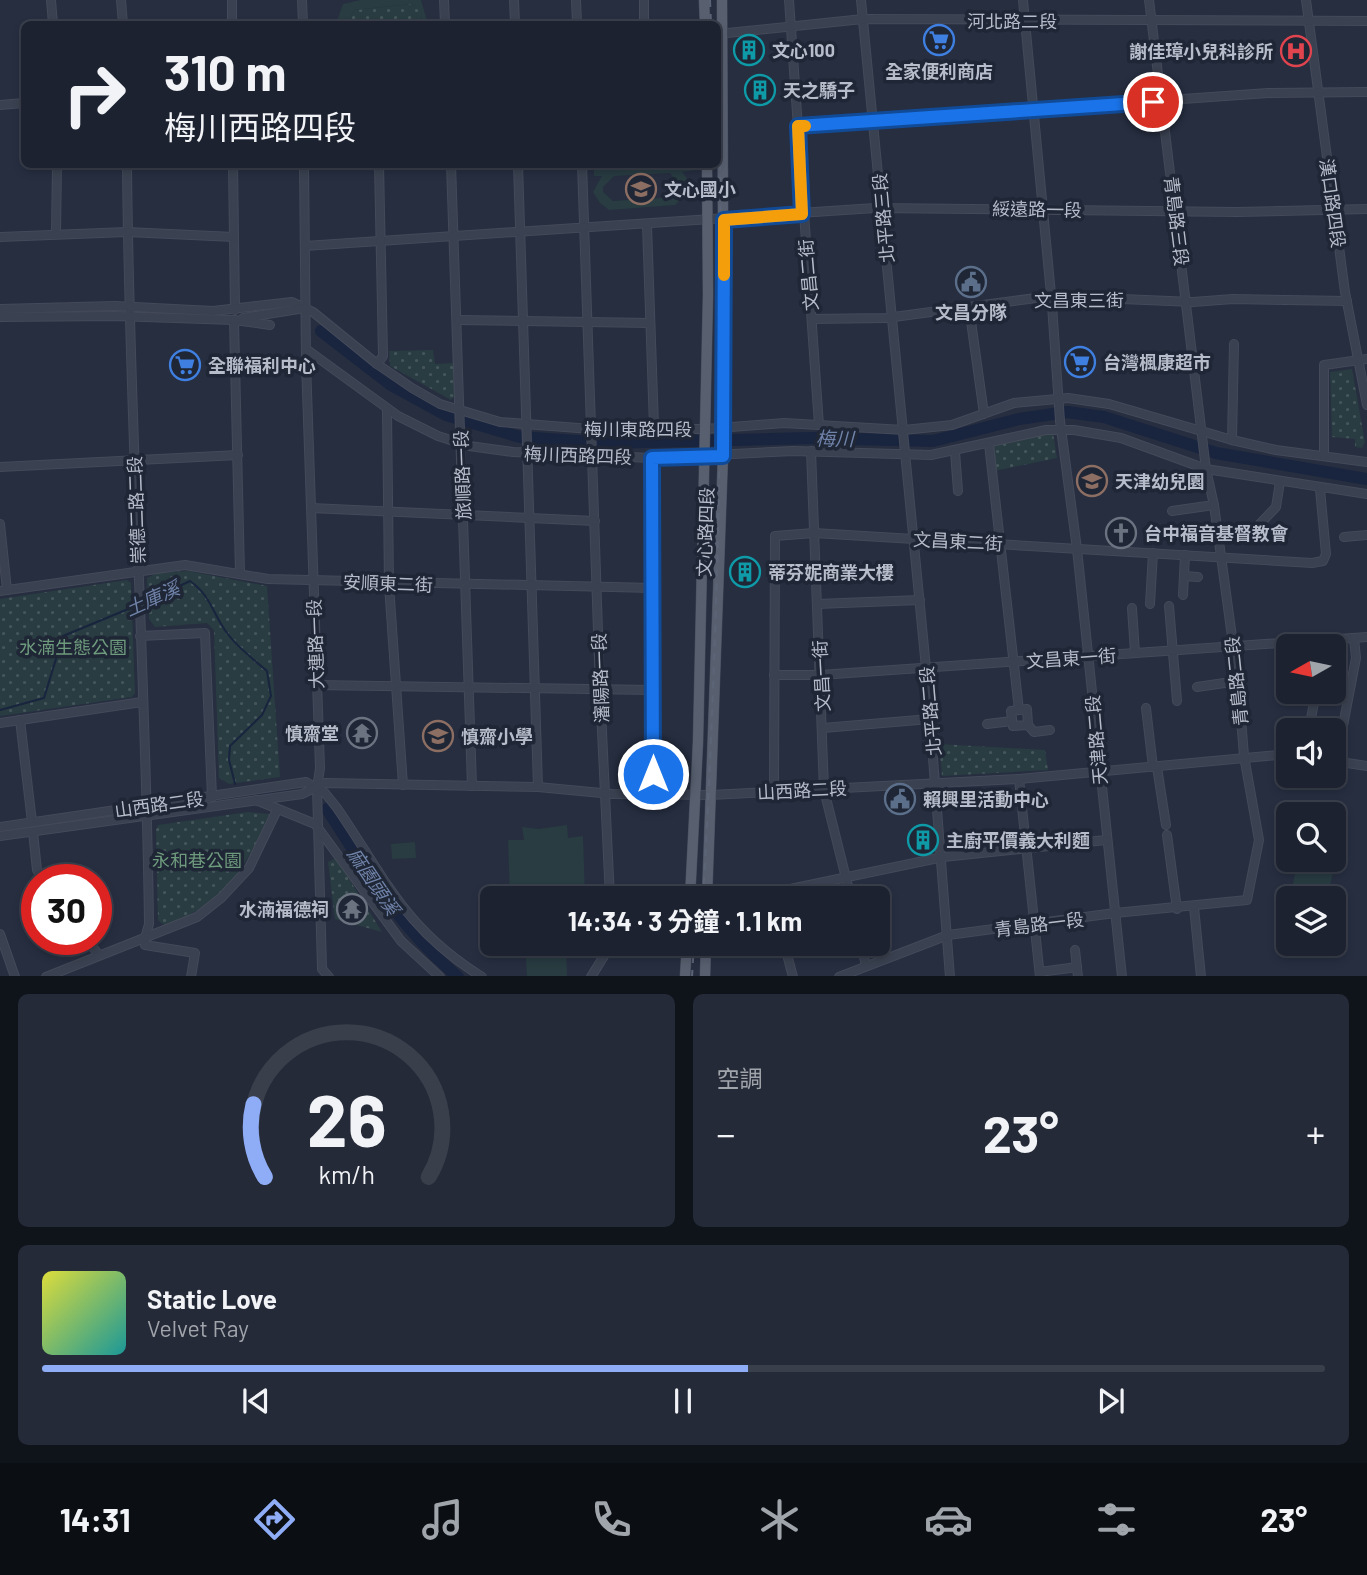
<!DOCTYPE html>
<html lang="zh-TW">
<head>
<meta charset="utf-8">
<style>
  :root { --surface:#1c2230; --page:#252a38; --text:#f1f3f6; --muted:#a0a4ab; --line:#3a3f4c; --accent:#8fadf7 }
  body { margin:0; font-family:Barlow,"Noto Sans TC",sans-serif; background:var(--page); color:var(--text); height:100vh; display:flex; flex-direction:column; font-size:26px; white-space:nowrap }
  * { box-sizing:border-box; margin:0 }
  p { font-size:23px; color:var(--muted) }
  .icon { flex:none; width:38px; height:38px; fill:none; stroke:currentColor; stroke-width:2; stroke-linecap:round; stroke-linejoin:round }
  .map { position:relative; height:976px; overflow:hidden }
  .panel { display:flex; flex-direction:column; gap:18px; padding:18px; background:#0f131a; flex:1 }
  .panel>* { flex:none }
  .banner { position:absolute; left:21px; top:21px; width:700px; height:147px; border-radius:10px; box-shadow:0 4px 10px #0003,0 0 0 2px var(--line); background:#1c2230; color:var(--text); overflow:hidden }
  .needle { width:46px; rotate:261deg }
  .controls { position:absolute; left:1276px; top:634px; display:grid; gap:14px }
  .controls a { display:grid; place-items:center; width:70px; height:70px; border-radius:10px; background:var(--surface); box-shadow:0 4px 10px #0003,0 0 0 2px var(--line); font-size:35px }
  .speed { position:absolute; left:21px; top:864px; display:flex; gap:14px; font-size:35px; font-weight:700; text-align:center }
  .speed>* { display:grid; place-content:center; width:91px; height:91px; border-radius:50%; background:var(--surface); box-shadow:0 4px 10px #0003,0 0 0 2px var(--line); line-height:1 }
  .speed .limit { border:10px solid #d22; background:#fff; color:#111 }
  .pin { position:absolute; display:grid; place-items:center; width:60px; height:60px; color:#fff; margin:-30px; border:4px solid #fff; border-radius:50%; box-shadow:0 2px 7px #0007 }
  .me { position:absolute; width:77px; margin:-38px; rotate:0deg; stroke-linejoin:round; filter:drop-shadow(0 0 5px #0008) }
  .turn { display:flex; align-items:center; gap:24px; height:147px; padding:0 28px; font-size:32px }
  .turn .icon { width:91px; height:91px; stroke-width:2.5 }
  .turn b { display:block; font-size:49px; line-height:60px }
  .big { font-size:52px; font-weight:700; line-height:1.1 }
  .panel .tile { flex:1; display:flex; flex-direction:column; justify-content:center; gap:10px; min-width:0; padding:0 24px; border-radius:10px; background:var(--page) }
  .panel .dial { align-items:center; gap:0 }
  .dial svg { height:182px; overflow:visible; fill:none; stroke:var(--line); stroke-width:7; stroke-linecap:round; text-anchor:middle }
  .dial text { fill:var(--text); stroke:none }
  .song { display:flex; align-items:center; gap:21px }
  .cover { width:84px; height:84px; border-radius:10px; background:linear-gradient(135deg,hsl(60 70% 55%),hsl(180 70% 35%)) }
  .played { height:7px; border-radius:4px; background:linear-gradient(90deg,var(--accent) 55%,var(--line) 55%) }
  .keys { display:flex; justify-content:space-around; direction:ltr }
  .heat { display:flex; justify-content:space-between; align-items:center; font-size:38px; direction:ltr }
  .panel .tiles { flex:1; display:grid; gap:18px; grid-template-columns:1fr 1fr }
  .tile:last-child { grid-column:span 2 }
  .trip { position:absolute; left:480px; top:886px; width:410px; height:70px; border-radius:10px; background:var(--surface); box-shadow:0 4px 10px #0003,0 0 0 2px var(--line); font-weight:700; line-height:70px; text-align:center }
  .tab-bar { display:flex; height:112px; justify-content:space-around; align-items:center; background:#0b0e13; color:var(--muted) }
  .tab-bar .icon { width:49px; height:49px }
  .tab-bar .current { color:var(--accent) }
  .tab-bar b { font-size:32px; color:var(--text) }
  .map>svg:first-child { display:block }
</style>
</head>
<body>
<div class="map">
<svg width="1367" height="977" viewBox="0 0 1367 977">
  <defs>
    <pattern id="green-dots" width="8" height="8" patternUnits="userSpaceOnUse" patternTransform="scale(1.75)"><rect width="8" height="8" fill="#283c41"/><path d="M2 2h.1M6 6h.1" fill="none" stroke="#45565b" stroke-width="1.8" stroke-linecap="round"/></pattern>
  </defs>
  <rect width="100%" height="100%" fill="#262e40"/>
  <g fill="url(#green-dots)">
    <polygon points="412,4 421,11 422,24 347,24 354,10"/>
    <polygon points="433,350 435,364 453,363 455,396 451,400 390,366 389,351"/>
    <polygon points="1352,369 1365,442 1362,448 1355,447 1355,439 1332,437 1330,372"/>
    <polygon points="1053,433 1057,458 994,471 991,445"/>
    <polygon points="188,571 267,586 280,777 229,784 219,778 214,630 207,623 155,627 149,619 147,578 157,573"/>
    <polygon points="127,580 131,583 135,693 132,697 0,716 0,599"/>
    <polygon points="939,744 1045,750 1048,770 942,776"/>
    <path d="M 248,812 L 269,814 C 250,864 218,909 164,925 L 158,920 L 156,830 L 158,825 Z"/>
    <polygon points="336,858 382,932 335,919 328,862"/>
  </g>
  <g fill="#283c41" fill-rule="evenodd">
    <polygon points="360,0 421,0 428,24 422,24 421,12 412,4 354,10 347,24 336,24 343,4"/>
    <path d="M 693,165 L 694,170 L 682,172 L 690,182 L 689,191 L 675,205 L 609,210 L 600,203 L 593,192 L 602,176 L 594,176 L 594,170 ZM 670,173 L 681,188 L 676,197 L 613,201 L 603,192 L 603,187 L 614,176 Z"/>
    <polygon points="567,825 568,838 583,836 585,898 510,898 508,840 524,840 522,827 538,829"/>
    <polygon points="1334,836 1340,837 1329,891 1293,884 1298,859 1334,859"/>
    <polygon points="415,842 416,858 392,859 391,844"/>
    <polygon points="525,943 566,943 567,976 527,976"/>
  </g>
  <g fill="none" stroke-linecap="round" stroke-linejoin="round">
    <g stroke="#19243f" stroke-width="2">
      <path d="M 143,603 L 190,581 C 212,597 212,613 227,633 C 238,648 253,659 267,671 L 271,696 L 262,715 L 230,746 L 229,760 L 235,784"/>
      <polyline points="0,710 44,698 63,636 138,605"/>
    </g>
    <g stroke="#19243f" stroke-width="12">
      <polyline points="321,331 391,385 446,415 520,437 605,443 813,438 933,441 1019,419 1067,412 1104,417 1216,453 1367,479"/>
      <path d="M 327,809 C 369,874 397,925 458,977"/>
    </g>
    <g stroke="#444a59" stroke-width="10">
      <g id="minor">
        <polyline points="51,0 53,24"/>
        <polyline points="121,0 123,24"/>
        <polyline points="302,0 303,24"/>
        <polyline points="444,0 445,24"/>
        <polyline points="514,0 515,24"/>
        <polyline points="576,0 577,24"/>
        <polyline points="644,0 644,24"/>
        <polyline points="789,0 819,425"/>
        <polyline points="861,0 926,668 950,977"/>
        <polyline points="1023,0 1052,305 1060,421 1077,549 1122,977"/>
        <polyline points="1306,0 1345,292 1367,405"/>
        <polyline points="232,24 232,0"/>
        <polyline points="718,34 863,19 1367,21"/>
        <polyline points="0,105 24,103"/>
        <polyline points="798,126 1268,93 1367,92"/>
        <path d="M 127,164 C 129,418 146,671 149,924 L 145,938"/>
        <polyline points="233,164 235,310"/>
        <polyline points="304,164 306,362 320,768 317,788 322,969 329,977"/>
        <polyline points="451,164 472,786"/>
        <polyline points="518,164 538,787"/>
        <polyline points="582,164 600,690 610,898"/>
        <polyline points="647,225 654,427"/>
        <polyline points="56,234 57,164"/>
        <polyline points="0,237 127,232 234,237"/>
        <polyline points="305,246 875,208 1237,212 1367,209"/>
        <polyline points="969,307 984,414"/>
        <polyline points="0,309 115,306 213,311 292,302 313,312 377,364 412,388 440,404 500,422 591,429 705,429 784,423 904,430 952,425 1014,403 1068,398 1109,404 1232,440 1276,450 1367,462"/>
        <polyline points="0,317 115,316 234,320 270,325"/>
        <polyline points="243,318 305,308"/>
        <polyline points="812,319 886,318 1051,296 1193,302 1233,299 1347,301"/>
        <polyline points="234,320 240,573"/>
        <polyline points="457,320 650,323"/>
        <polyline points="306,349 398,416 438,436 469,446 513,452 652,458 793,451 931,455 1046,430 1074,430 1121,438 1206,469 1367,494"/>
        <polyline points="377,364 383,356 379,164"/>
        <polyline points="387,410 389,585 403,785"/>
        <polyline points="1232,440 1234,344"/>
        <polyline points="989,444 1019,710"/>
        <polyline points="811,451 824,790 851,898"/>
        <polyline points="955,452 958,491"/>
        <polyline points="1324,456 1324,365 1367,359"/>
        <polyline points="652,458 652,794"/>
        <polyline points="0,467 238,455"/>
        <polyline points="311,508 595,521"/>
        <polyline points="1172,511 1214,505"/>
        <polyline points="0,524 7,590"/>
        <polyline points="1257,527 1276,507 1280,482"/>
        <polyline points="1344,537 1367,535"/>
        <polyline points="1184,576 1198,577"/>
        <polyline points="0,591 185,565 268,579 653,588"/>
        <polyline points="1183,595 1185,555"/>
        <polyline points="817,604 920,600"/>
        <polyline points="1150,604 1153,553"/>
        <polyline points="1169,606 1177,701"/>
        <polyline points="1132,608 1135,653"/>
        <polyline points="140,636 205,633 212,797"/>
        <polyline points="774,675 820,675 1367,637"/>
        <polyline points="316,685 653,690"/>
        <polyline points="1197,687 1238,681"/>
        <polyline points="1146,708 1153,767"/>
        <polyline points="20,720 32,822"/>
        <polyline points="0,723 142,702"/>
        <polyline points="987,724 1012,721"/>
        <polyline points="1028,725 1027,709 1011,711 1013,726 1028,725 1034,732 1050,730"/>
        <polyline points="823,728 930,719"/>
        <polyline points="1309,730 1316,691"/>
        <polyline points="1334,761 1367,766"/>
        <polyline points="1336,762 1356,658 1354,638"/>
        <polyline points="1157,767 1166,825"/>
        <polyline points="1019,779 1040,977"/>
        <polyline points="774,791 775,536 814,533 1312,563 1323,561 1326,554 1320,489"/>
        <polyline points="256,800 315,824 401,941 440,977"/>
        <path d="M 0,827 L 306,782 L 325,793 L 337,808 C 387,881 404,928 482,977"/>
        <polyline points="33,832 37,870 43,880"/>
        <polyline points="1167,835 1177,909"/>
        <polyline points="0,836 302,794 325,783 538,787 612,794 711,795 1019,779 1288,754"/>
        <polyline points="747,898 943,857 1106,840"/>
        <polyline points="1194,907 1201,977"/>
        <polyline points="0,934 15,977"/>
        <polyline points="145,938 145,945 195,953 191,977"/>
        <polyline points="87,940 99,955"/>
        <polyline points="784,943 793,977"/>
        <polyline points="861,943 866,966"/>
        <polyline points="1075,950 1078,977"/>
        <polyline points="1040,972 1077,967"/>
        <polyline points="46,977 197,917 221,898 249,868 277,810"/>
        <polyline points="591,977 612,943"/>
        <polyline points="839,977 948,935 1115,913 1247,900 1259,840 1244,756 1238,681 1214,505 1206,469 1149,0"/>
      </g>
    </g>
    <g stroke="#444a59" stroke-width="11">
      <g id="major">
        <polyline points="704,0 705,24"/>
        <polyline points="690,898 698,742 708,295 707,164"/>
        <polyline points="707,898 724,428 722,0"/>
        <polyline points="685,977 687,943"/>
        <polyline points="705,977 706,943"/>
      </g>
    </g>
    <use href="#minor" stroke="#3a4150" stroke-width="8"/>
    <use href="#major" stroke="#586070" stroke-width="10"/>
    <g stroke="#5c6577" stroke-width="2" stroke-dasharray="7 7" stroke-linecap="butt">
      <polyline points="710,0 711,24"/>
      <path d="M 703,898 C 719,617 725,335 718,54"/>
      <polyline points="692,977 694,943"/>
    </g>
  </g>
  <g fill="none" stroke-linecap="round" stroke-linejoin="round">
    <g stroke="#114b97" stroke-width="18">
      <polyline id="route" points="653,774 652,458 723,456 724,220 802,214 798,126 1153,102"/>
    </g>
    <use href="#route" stroke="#1a73e8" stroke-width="12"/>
    <polyline stroke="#f59e0b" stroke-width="12" points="724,275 724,220 802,214 798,126 805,126"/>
  </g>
  <defs>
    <g id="supermarket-ring" transform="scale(1.575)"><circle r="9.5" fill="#1f2635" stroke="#3f7fe0" stroke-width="1.5"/><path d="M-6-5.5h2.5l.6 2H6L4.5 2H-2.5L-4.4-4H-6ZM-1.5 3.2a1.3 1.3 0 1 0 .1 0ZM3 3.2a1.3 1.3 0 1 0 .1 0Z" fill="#3f7fe0"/></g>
    <g id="building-ring" transform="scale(1.575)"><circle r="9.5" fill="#1f2635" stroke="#0f9aa8" stroke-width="1.5"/><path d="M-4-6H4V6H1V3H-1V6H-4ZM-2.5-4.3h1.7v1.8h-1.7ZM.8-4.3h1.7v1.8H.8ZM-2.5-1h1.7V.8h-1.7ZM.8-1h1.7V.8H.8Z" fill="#0f9aa8"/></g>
    <g id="hospital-ring" transform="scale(1.575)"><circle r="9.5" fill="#1f2635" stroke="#e0444e" stroke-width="1.5"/><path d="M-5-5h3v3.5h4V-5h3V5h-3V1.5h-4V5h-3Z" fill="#e0444e"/></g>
    <g id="school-ring" transform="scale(1.575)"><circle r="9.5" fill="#1f2635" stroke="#8d6e63" stroke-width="1.5"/><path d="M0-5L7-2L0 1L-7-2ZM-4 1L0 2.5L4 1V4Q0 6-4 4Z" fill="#8d6e63"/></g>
    <g id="civic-ring" transform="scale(1.575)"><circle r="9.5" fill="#1f2635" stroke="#5c6f8a" stroke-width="1.5"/><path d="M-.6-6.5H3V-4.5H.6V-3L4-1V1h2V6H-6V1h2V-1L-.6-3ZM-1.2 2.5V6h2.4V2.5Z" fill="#5c6f8a"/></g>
    <g id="church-ring" transform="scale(1.575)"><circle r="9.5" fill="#1f2635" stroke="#6b7280" stroke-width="1.5"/><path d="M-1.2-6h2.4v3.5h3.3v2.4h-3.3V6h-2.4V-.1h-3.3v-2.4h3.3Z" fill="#6b7280"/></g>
    <g id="temple-ring" transform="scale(1.575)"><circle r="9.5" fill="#1f2635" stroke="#6b7280" stroke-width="1.5"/><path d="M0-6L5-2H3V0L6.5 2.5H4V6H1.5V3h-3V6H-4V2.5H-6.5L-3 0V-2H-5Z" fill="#6b7280"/></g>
  </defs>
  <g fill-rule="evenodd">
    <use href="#supermarket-ring" x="939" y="40"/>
    <use href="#building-ring" x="749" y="50"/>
    <use href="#hospital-ring" x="1296" y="51"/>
    <use href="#building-ring" x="760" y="90"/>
    <use href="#school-ring" x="641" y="189"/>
    <use href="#civic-ring" x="971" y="282"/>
    <use href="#supermarket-ring" x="1080" y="362"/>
    <use href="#supermarket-ring" x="185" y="365"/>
    <use href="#school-ring" x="1092" y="481"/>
    <use href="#church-ring" x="1121" y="533"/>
    <use href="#building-ring" x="745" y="572"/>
    <use href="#temple-ring" x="362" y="733"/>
    <use href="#school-ring" x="438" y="736"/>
    <use href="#civic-ring" x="900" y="799"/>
    <use href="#building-ring" x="923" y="840"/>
    <use href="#temple-ring" x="352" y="909"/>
  </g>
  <g text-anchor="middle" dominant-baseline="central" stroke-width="7" stroke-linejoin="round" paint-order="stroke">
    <g font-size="18" fill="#b7bcca" stroke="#1f2635">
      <text x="1012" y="21">河北路二段</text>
      <text transform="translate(1333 203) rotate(82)">漢口路四段</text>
      <text transform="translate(1037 209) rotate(1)">綏遠路一段</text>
      <text transform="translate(883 218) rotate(-95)">北平路三段</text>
      <text transform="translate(1177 221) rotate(83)">青島路三段</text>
      <text transform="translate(808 275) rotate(-95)">文昌二街</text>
      <text x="1079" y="300">文昌東三街</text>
      <text x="638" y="429">梅川東路四段</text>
      <text transform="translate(578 455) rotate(2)">梅川西路四段</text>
      <text transform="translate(462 475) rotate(-92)">旅順路一段</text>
      <text transform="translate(136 510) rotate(-92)">崇德二路二段</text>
      <text transform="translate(705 532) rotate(-88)">文心路四段</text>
      <text transform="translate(958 541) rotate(3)">文昌東二街</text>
      <text transform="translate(388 583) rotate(2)">安順東二街</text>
      <text transform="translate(315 644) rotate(-92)">大連路一段</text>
      <text transform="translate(1071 658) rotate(-4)">文昌東一街</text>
      <text transform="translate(821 676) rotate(-93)">文昌一街</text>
      <text transform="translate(600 678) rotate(-92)">瀋陽路一段</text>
      <text transform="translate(1236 681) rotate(-96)">青島路二段</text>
      <text transform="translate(930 711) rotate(-95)">北平路二段</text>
      <text transform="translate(1096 740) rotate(-95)">天津路二段</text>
      <text transform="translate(802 790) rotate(-3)">山西路二段</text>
      <text transform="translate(159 804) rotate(-8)">山西路二段</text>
      <text transform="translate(1039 924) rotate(-7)">青島路一段</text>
    </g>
    <g font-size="18" font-weight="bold" fill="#b7bcca" stroke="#1f2635" text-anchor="start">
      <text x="772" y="50">文心100</text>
      <text x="1273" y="51" text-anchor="end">謝佳璋小兒科診所</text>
      <text x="939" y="71" text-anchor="middle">全家便利商店</text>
      <text x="783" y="90">天之驕子</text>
      <text x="664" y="189">文心國小</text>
      <text x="971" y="312" text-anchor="middle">文昌分隊</text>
      <text x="1103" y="362">台灣楓康超市</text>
      <text x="208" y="365">全聯福利中心</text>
      <text x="1115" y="481">天津幼兒園</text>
      <text x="1144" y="533">台中福音基督教會</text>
      <text x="768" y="572">蒂芬妮商業大樓</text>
      <text x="339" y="733" text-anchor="end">慎齋堂</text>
      <text x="461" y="736">慎齋小學</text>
      <text x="923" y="799">賴興里活動中心</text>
      <text x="946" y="840">主廚平價義大利麵</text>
      <text x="329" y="909" text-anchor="end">水湳福德祠</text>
    </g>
    <g font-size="18" fill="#6e9b7d" stroke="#1f2635">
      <text x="73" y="647">水湳生態公園</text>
      <text x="197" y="860">永和巷公園</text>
    </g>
    <g font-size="19" font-style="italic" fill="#7083a9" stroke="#1f2635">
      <text transform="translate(835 438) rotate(1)">梅川</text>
      <text transform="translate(152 598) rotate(-24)">土庫溪</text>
      <text transform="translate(374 881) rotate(56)">麻園頭溪</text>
    </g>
  </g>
</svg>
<div class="controls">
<a><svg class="needle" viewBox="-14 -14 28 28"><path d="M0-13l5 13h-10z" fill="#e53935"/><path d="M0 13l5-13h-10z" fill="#a0a4ab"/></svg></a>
<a><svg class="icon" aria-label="sound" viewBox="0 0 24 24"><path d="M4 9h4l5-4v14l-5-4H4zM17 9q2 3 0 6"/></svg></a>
<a><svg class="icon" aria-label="search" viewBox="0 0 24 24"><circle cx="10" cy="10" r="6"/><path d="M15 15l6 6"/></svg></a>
<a><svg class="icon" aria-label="layers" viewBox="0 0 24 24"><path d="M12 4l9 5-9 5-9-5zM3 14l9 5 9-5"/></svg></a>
</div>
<div class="speed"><div class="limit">30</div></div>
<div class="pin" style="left:1153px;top:102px;background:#d93025"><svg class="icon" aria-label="arrive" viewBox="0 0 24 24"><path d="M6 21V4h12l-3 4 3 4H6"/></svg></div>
<svg class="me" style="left:653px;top:774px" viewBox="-20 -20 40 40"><circle r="17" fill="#1a73e8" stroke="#fff" stroke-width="3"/><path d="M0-11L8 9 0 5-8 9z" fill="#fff"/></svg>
<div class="trip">14:34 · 3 分鐘 · 1.1 km</div>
<div class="banner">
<div class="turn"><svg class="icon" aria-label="right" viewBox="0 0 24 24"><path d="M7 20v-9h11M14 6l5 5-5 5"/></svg><div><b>310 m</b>梅川西路四段</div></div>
</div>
</div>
<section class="panel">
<div class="tiles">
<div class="tile dial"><svg viewBox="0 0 100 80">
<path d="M14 69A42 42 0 1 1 86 69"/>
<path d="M14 69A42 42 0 0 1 9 37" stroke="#8fadf7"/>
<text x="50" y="56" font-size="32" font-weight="700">26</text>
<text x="50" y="72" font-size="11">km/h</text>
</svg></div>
<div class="tile"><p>空調</p>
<div class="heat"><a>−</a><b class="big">23°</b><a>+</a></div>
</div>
<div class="tile">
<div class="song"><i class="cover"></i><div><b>Static Love</b><p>Velvet Ray</p></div></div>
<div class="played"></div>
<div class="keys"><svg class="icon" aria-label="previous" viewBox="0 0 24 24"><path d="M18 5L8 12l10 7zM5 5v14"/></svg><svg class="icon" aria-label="pause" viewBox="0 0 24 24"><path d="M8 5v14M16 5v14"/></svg><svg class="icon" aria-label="next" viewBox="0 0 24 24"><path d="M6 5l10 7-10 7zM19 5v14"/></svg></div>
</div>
</div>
</section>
<nav class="tab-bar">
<b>14:31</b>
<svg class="icon current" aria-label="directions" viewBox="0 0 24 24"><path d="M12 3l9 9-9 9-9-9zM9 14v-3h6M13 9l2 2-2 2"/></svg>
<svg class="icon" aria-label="music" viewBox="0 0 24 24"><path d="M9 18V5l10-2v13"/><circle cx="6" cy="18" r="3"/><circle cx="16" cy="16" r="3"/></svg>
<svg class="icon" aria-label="phone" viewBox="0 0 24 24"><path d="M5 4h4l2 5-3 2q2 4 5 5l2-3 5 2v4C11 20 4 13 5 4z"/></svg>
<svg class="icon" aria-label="climate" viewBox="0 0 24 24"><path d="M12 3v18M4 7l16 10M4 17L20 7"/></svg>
<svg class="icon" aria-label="car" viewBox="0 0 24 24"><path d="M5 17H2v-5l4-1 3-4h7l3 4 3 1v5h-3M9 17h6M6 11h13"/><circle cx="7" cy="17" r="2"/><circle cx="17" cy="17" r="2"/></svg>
<svg class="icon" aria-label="filters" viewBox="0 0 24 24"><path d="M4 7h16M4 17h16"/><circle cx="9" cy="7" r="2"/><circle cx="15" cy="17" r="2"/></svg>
<b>23°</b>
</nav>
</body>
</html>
